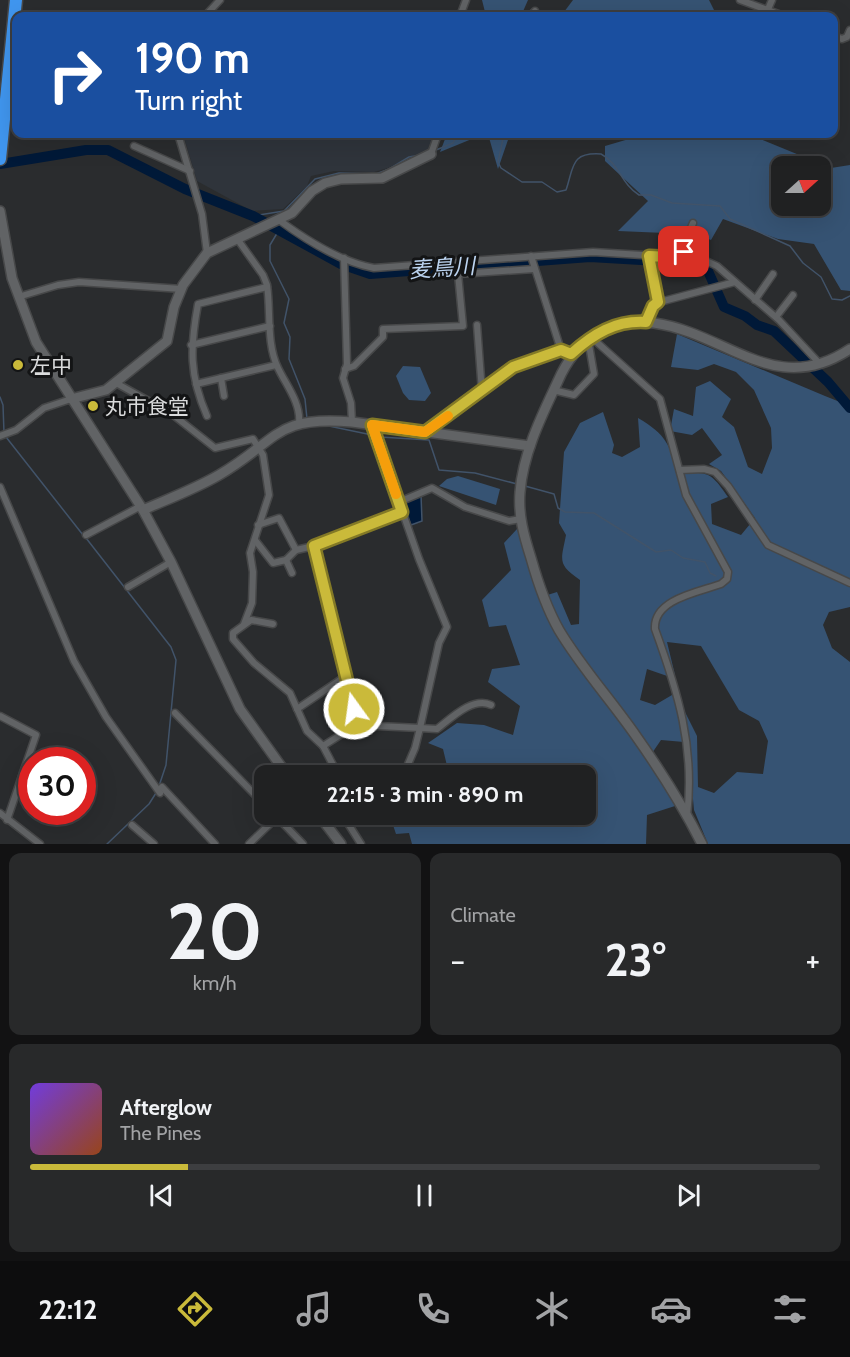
<!DOCTYPE html>
<html lang="en">
<head>
<meta charset="utf-8">
<style>
  :root { --surface:#202122; --page:#28292a; --text:#f1f3f6; --muted:#a2a3a5; --line:#3d3e40; --accent:#caba3a }
  body { margin:0; font-family:Cabin,"Noto Sans JP",sans-serif; background:var(--page); color:var(--text); height:100vh; display:flex; flex-direction:column; font-size:22px; white-space:nowrap }
  * { box-sizing:border-box; margin:0 }
  p { font-size:20px; color:var(--muted) }
  .icon { flex:none; width:33px; height:33px; fill:none; stroke:currentColor; stroke-width:2; stroke-linecap:round; stroke-linejoin:round }
  .map { position:relative; height:844px; overflow:hidden }
  .details { display:flex; flex-direction:column; gap:9px; padding:9px; background:#121213; flex:1 }
  .details>* { flex:none }
  .hud { position:absolute; left:12px; top:12px; width:826px; height:126px; border-radius:12px; box-shadow:0 6px 24px #0002,0 0 0 2px var(--line); background:#1a4fa0; color:#fff; overflow:hidden }
  .needle { width:39px; rotate:69deg }
  .tools { position:absolute; left:771px; top:156px; display:grid; gap:12px }
  .tools a { display:grid; place-items:center; width:60px; height:60px; border-radius:12px; background:var(--surface); box-shadow:0 6px 24px #0002,0 0 0 2px var(--line); font-size:30px }
  .speed { position:absolute; left:18px; top:747px; display:flex; gap:12px; font-size:30px; font-weight:700; text-align:center }
  .speed>* { display:grid; place-content:center; width:78px; height:78px; border-radius:50%; background:var(--surface); box-shadow:0 6px 24px #0002,0 0 0 2px var(--line); line-height:1 }
  .speed .limit { border:9px solid #d22; background:#fff; color:#111 }
  .pin { position:absolute; display:grid; place-items:center; width:51px; height:51px; color:#fff; margin:-26px; border-radius:12px; box-shadow:0 3px 9px #0006 }
  .me { position:absolute; width:66px; margin:-33px; rotate:346deg; stroke-linejoin:round; filter:drop-shadow(0 0 4px #0008) }
  .turn { display:flex; align-items:center; gap:21px; height:126px; padding:0 24px; font-size:27px }
  .turn .icon { width:78px; height:78px; stroke-width:2.5 }
  .turn b { display:block; font-size:42px; line-height:51px }
  .big { font-size:45px; font-weight:700; line-height:1.1 }
  .details .card { flex:1; display:flex; flex-direction:column; justify-content:center; gap:9px; min-width:0; padding:0 21px; border-radius:12px; background:var(--page) }
  .details .dial { align-items:center; gap:0 }
  .dial b { font-size:78px; line-height:1 }
  .song { display:flex; align-items:center; gap:18px }
  .cover { width:72px; height:72px; border-radius:9px; background:linear-gradient(135deg,hsl(260 70% 55%),hsl(20 70% 35%)) }
  .played { height:6px; border-radius:3px; background:linear-gradient(90deg,var(--accent) 20%,var(--line) 20%) }
  .keys { display:flex; justify-content:space-around; direction:ltr }
  .heat { display:flex; justify-content:space-between; align-items:center; font-size:33px; direction:ltr }
  .details .tiles { flex:1; display:grid; gap:9px; grid-template-columns:1fr 1fr }
  .card:last-child { grid-column:span 2 }
  .trip { position:absolute; left:254px; top:765px; width:342px; height:60px; border-radius:12px; background:var(--surface); box-shadow:0 6px 24px #0002,0 0 0 2px var(--line); font-weight:700; line-height:60px; text-align:center }
  .menu { display:flex; height:96px; justify-content:space-around; align-items:center; background:#0d0d0e; color:var(--muted) }
  .menu .icon { width:42px; height:42px }
  .menu .current { color:var(--accent) }
  .menu b { font-size:27px; color:var(--text) }
  .map>svg:first-child { display:block }
</style>
</head>
<body>
<div class="map">
<svg width="850" height="844" viewBox="0 0 850 844">
  <rect width="100%" height="100%" fill="#2a2c2e"/>
  <polygon fill="#2f343b" points="183,134 436,134 430,148 388,168 374,172 334,171 311,176 307,186 283,209 252,211 197,181"/>
  <g fill="#365373" fill-rule="evenodd">
    <polygon points="482,0 528,0 521,16 486,16"/>
    <polygon points="573,0 709,0 715,12 713,16 561,16"/>
    <polygon points="447,134 484,134 440,152"/>
    <polygon points="488,134 510,134 498,169"/>
    <path d="M 646,134 L 757,134 L 758,138 L 831,168 L 850,165 L 850,291 L 841,290 L 814,244 L 778,239 L 723,219 L 711,240 L 685,231 L 677,241 L 665,233 L 618,231 L 648,201 L 605,161 L 605,146 ZM 782,166 L 820,166 L 820,206 L 782,206 Z"/>
    <path d="M 677,334 L 825,396 L 840,402 L 850,400 L 850,607 L 829,612 L 823,625 L 832,648 L 850,662 L 850,844 L 708,844 L 694,810 L 685,712 L 697,736 L 698,787 L 714,793 L 737,772 L 763,774 L 768,741 L 759,721 L 739,710 L 701,646 L 667,642 L 675,675 L 670,677 L 647,669 L 640,700 L 655,705 L 672,695 L 681,711 L 684,742 L 661,740 L 648,759 L 675,806 L 647,815 L 646,844 L 412,844 L 409,833 L 396,834 L 391,819 L 418,814 L 585,814 L 585,776 L 480,775 L 466,766 L 448,770 L 443,749 L 428,743 L 457,723 L 484,725 L 513,735 L 520,706 L 488,682 L 492,669 L 520,665 L 506,625 L 489,627 L 482,600 L 511,570 L 504,543 L 517,529 L 541,597 L 557,592 L 571,625 L 579,624 L 580,580 C 557,564 561,561 566,535 L 559,523 L 564,452 L 580,423 L 603,412 L 614,445 L 612,453 L 622,457 L 640,447 L 638,418 C 667,435 669,444 678,474 C 708,472 710,471 728,497 L 711,504 L 712,524 L 741,535 L 755,518 L 721,471 L 709,464 L 722,455 L 702,428 L 692,435 L 670,431 L 674,409 L 693,416 L 696,387 L 710,381 L 731,399 L 722,417 L 734,427 L 748,467 L 762,474 L 772,448 L 771,428 L 754,390 L 736,372 L 714,364 L 698,370 L 671,367 Z"/>
    <polygon points="403,366 420,367 431,393 425,401 409,400 403,393 396,376"/>
    <polygon points="458,476 500,489 496,505 439,486 447,479"/>
  </g>
  <polygon fill="#001938" stroke="#415369" stroke-width="1.5" points="421,495 422,521 411,525 403,506 405,502"/>
  <g fill="none" stroke-linecap="round" stroke-linejoin="round">
    <g stroke="#415369" stroke-width="1.5">
      <path d="M 504,134 L 498,162 L 501,168 L 522,182 L 542,182 L 557,192 L 566,190 C 574,167 570,152 601,154 C 619,163 621,184 639,195 L 651,195 L 672,203 L 720,206 L 730,219 L 790,246 L 803,263 L 821,277 L 832,299 L 842,300 L 850,296"/>
      <polyline points="436,150 453,143 458,134"/>
      <polyline points="253,216 284,211 315,179 339,173 376,174 389,169 409,157 420,155"/>
      <polyline points="279,230 270,245 270,261 289,299 284,323 290,337 289,359 305,399 307,419"/>
      <polyline points="0,397 3,405 4,433"/>
      <polyline points="324,425 372,435"/>
      <polyline points="6,437 83,535"/>
      <polyline points="380,437 429,440 439,470 475,473 517,484"/>
      <polyline points="525,486 554,494 558,508 565,512 594,513 656,552 671,550 683,558 705,562 710,573 716,576"/>
      <polyline points="86,538 171,647 176,660 166,765 159,786"/>
      <polyline points="107,844 149,804 156,793"/>
    </g>
    <polyline stroke="#001938" stroke-width="10" points="0,164 86,150 108,150 185,189 253,216 341,264 370,274 590,257 692,263 708,271 724,307 745,316 757,325 774,331 828,382 850,408"/>
    <g stroke="#474849" stroke-width="9">
      <g id="street">
        <polyline points="740,0 784,16"/>
        <polyline points="205,16 220,0"/>
        <polyline points="460,16 466,0"/>
        <polyline points="530,16 535,11"/>
        <polyline points="765,16 772,0"/>
        <polyline points="834,36 842,39 847,37 850,30"/>
        <polyline points="178,134 202,214 207,253"/>
        <polyline points="134,146 190,171"/>
        <polyline points="431,154 438,134"/>
        <path d="M 279,220 C 306,240 341,262 374,268 L 593,252 L 675,257 L 684,252 L 684,245 L 693,223"/>
        <path d="M 238,240 L 263,275 L 267,285 C 271,311 266,343 278,368 C 286,385 301,403 299,423"/>
        <polyline points="684,251 717,266 779,320 820,364"/>
        <polyline points="531,256 561,350"/>
        <polyline points="649,256 659,302"/>
        <polyline points="344,258 347,364 343,378 351,403 352,422"/>
        <polyline points="18,297 58,285 79,282 182,289"/>
        <polyline points="755,300 773,274"/>
        <polyline points="776,317 793,295"/>
        <polyline points="646,322 656,303 735,282"/>
        <polyline points="477,325 482,392"/>
        <path d="M 591,337 L 660,399 L 686,495 L 728,572 L 727,579 L 721,584 C 699,592 653,599 655,629 C 678,692 695,747 687,816"/>
        <polyline points="191,345 270,326"/>
        <polyline points="345,369 354,366 383,337 383,329 463,326 458,274 534,269"/>
        <polyline points="221,378 224,396"/>
        <polyline points="116,383 172,414 215,448 253,439 263,455 269,495 250,553 253,572 252,603 244,624"/>
        <polyline points="196,384 276,365"/>
        <polyline points="553,390 574,395 594,374 588,339"/>
        <path d="M 207,416 C 189,375 190,347 198,304 L 267,287"/>
        <polyline points="425,432 513,367 561,350 571,354"/>
        <polyline points="0,436 16,430 44,408 71,399"/>
        <polyline points="680,470 704,469 715,472 728,486 768,545 850,583"/>
        <polyline points="0,487 74,661 106,717 160,793"/>
        <polyline points="399,502 432,488 465,507 509,521 521,519"/>
        <polyline points="258,525 279,518 296,550"/>
        <polyline points="86,535 139,507"/>
        <polyline points="255,540 273,563 286,560 292,573"/>
        <polyline points="286,560 296,550 314,546"/>
        <polyline points="128,587 171,562"/>
        <polyline points="273,624 251,620 233,633 233,639 254,663 290,693 307,731 323,746"/>
        <polyline points="297,709 346,676"/>
        <polyline points="175,713 264,804"/>
        <polyline points="0,716 36,735 7,820"/>
        <polyline points="358,725 314,546 402,512"/>
        <polyline points="334,776 333,765 323,746 356,725 420,728 439,643 447,627 419,559 372,425"/>
        <path d="M 403,776 L 415,748 L 420,728 L 437,729 C 450,719 473,696 491,705"/>
        <polyline points="162,787 215,844"/>
        <polyline points="0,813 40,844"/>
        <polyline points="274,814 303,844"/>
        <polyline points="342,814 361,844"/>
        <polyline points="132,825 154,844"/>
        <polyline points="249,844 277,817"/>
      </g>
    </g>
    <g stroke="#474849" stroke-width="12">
      <g id="secondary">
        <polyline points="0,211 12,278 36,342 143,510 171,562 240,709 288,776"/>
        <polyline points="71,399 106,390 167,341 174,307 183,285 207,253 292,213 312,191 325,183 341,179 382,178 431,154"/>
        <path d="M 143,510 C 168,499 195,489 219,475 C 278,441 274,415 352,422 L 530,446"/>
        <polyline points="318,814 341,844"/>
        <path d="M 702,844 C 683,806 660,770 636,736 C 611,700 581,667 559,630 C 546,607 538,583 531,558 C 524,536 518,515 520,492 C 523,453 542,415 558,381 C 575,341 610,317 654,323 C 727,333 775,399 850,349"/>
      </g>
    </g>
    <g stroke="#474849" stroke-width="15">
      <polyline id="highway" points="0,159 16,0"/>
    </g>
    <use href="#street" stroke="#616365" stroke-width="6"/>
    <use href="#secondary" stroke="#616365" stroke-width="9"/>
    <use href="#highway" stroke="#4096ef" stroke-width="12"/>
  </g>
  <g fill="none" stroke-linecap="round" stroke-linejoin="round">
    <g stroke="#837926" stroke-width="15">
      <path id="route" d="M 354,709 L 314,546 L 402,512 L 372,425 L 425,432 L 513,367 L 561,350 L 571,354 C 593,334 616,320 646,322 L 653,306 L 658,302 L 649,256 L 672,257 L 684,252"/>
    </g>
    <use href="#route" stroke="#caba3a" stroke-width="10"/>
    <polyline stroke="#f59e0b" stroke-width="10" points="396,494 372,425 425,432 448,416"/>
  </g>
  <g fill="#caba3a" stroke="#131415" stroke-width="2">
    <circle cx="18" cy="365" r="6"/>
    <circle cx="93" cy="406" r="6"/>
  </g>
  <g text-anchor="middle" dominant-baseline="central" stroke-width="6" stroke-linejoin="round" paint-order="stroke">
    <g font-size="21" fill="#dadbdc" stroke="#131415" text-anchor="start">
      <text x="30" y="365">左中</text>
      <text x="105" y="406">丸市食堂</text>
    </g>
    <g font-size="22" font-style="italic" fill="#bcd4f0" stroke="#131415">
      <text transform="translate(442 268) rotate(-4)">麦鳥川</text>
    </g>
  </g>
</svg>
<div class="tools">
<a><svg class="needle" viewBox="-14 -14 28 28"><path d="M0-13l5 13h-10z" fill="#e53935"/><path d="M0 13l5-13h-10z" fill="#a2a3a5"/></svg></a>
</div>
<div class="speed"><div class="limit">30</div></div>
<div class="pin" style="left:684px;top:252px;background:#d93025"><svg class="icon" aria-label="arrive" viewBox="0 0 24 24"><path d="M6 21V4h12l-3 4 3 4H6"/></svg></div>
<svg class="me" style="left:354px;top:709px" viewBox="-20 -20 40 40"><circle r="17" fill="#caba3a" stroke="#fff" stroke-width="3"/><path d="M0-11L8 9 0 5-8 9z" fill="#fff"/></svg>
<div class="trip">22:15 · 3 min · 890 m</div>
<div class="hud">
<div class="turn"><svg class="icon" aria-label="right" viewBox="0 0 24 24"><path d="M7 20v-9h11M14 6l5 5-5 5"/></svg><div><b>190 m</b>Turn right</div></div>
</div>
</div>
<section class="details">
<div class="tiles">
<div class="card dial"><b>20</b><p>km/h</p></div>
<div class="card"><p>Climate</p>
<div class="heat"><a>−</a><b class="big">23°</b><a>+</a></div>
</div>
<div class="card">
<div class="song"><i class="cover"></i><div><b>Afterglow</b><p>The Pines</p></div></div>
<div class="played"></div>
<div class="keys"><svg class="icon" aria-label="previous" viewBox="0 0 24 24"><path d="M18 5L8 12l10 7zM5 5v14"/></svg><svg class="icon" aria-label="pause" viewBox="0 0 24 24"><path d="M8 5v14M16 5v14"/></svg><svg class="icon" aria-label="next" viewBox="0 0 24 24"><path d="M6 5l10 7-10 7zM19 5v14"/></svg></div>
</div>
</div>
</section>
<nav class="menu">
<b>22:12</b>
<svg class="icon current" aria-label="directions" viewBox="0 0 24 24"><path d="M12 3l9 9-9 9-9-9zM9 14v-3h6M13 9l2 2-2 2"/></svg>
<svg class="icon" aria-label="music" viewBox="0 0 24 24"><path d="M9 18V5l10-2v13"/><circle cx="6" cy="18" r="3"/><circle cx="16" cy="16" r="3"/></svg>
<svg class="icon" aria-label="phone" viewBox="0 0 24 24"><path d="M5 4h4l2 5-3 2q2 4 5 5l2-3 5 2v4C11 20 4 13 5 4z"/></svg>
<svg class="icon" aria-label="climate" viewBox="0 0 24 24"><path d="M12 3v18M4 7l16 10M4 17L20 7"/></svg>
<svg class="icon" aria-label="car" viewBox="0 0 24 24"><path d="M5 17H2v-5l4-1 3-4h7l3 4 3 1v5h-3M9 17h6M6 11h13"/><circle cx="7" cy="17" r="2"/><circle cx="17" cy="17" r="2"/></svg>
<svg class="icon" aria-label="filters" viewBox="0 0 24 24"><path d="M4 7h16M4 17h16"/><circle cx="9" cy="7" r="2"/><circle cx="15" cy="17" r="2"/></svg>
</nav>
</body>
</html>
